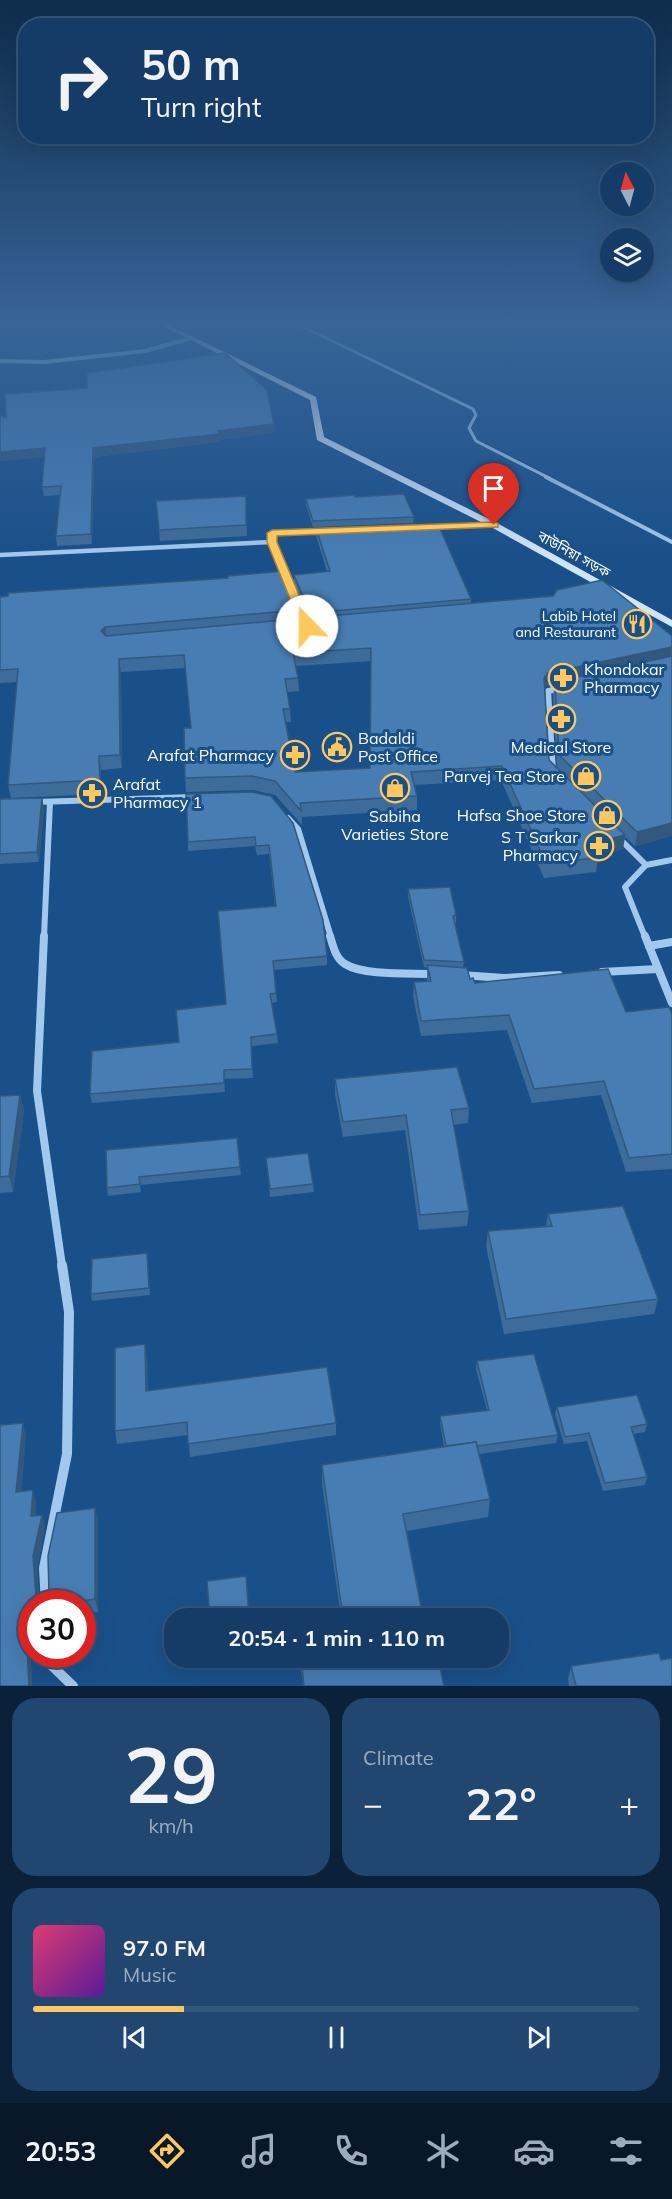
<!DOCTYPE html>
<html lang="en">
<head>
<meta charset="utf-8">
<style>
  :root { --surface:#143c67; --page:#214770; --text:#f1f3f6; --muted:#9dadc0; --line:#33567b; --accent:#ffc85e }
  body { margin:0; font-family:Mulish,"Noto Sans Bengali",sans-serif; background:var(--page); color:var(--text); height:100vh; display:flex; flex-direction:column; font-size:22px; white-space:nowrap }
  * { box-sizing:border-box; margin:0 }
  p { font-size:20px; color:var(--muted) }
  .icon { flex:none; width:33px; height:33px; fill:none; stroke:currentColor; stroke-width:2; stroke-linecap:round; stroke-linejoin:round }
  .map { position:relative; height:1686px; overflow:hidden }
  .drawer { display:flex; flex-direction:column; gap:12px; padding:12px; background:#0b2139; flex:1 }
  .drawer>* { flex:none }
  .top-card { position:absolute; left:18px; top:18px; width:636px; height:126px; border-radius:24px; box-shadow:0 6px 24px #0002,0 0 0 2px var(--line); background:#143c67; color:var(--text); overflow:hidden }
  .needle { width:39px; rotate:354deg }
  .controls { position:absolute; left:600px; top:162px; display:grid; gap:12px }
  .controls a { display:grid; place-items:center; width:54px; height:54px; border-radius:50%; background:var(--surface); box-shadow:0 6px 24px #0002,0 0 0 2px var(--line); font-size:30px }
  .speed { position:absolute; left:18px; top:1590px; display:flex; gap:12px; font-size:30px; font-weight:700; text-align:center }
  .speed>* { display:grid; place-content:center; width:78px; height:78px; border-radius:50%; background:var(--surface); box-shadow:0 6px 24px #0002,0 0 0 2px var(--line); line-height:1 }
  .speed .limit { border:9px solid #d22; background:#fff; color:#111 }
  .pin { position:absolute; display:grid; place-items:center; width:51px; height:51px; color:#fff; margin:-62px -26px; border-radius:50% 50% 50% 0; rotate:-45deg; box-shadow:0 0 6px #0007 }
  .pin .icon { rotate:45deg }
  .me { position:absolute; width:66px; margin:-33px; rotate:338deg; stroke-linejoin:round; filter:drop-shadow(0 0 4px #0008) }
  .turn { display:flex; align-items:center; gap:21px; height:126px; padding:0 24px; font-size:27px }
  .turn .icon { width:78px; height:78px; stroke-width:2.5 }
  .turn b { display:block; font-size:42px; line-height:51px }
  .big { font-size:45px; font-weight:700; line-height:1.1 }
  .drawer .card { flex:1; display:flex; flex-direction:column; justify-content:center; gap:9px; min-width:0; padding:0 21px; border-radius:24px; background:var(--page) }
  .drawer .dial { align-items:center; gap:0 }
  .dial b { font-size:78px; line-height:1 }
  .song { display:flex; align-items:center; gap:18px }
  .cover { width:72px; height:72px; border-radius:9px; background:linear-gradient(135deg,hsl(340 70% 55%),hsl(270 70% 35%)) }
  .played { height:6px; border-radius:3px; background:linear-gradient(90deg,var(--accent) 25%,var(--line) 25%) }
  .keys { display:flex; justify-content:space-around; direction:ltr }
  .heat { display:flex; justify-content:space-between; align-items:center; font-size:33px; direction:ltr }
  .drawer .tiles { flex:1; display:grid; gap:12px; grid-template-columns:1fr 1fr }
  .card:last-child { grid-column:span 2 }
  .trip { position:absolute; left:164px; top:1608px; width:345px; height:60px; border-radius:24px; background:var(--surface); box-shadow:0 6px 24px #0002,0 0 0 2px var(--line); font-weight:700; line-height:60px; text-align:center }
  .tabs { display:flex; height:96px; justify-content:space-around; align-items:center; background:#081829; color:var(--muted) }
  .tabs .icon { width:42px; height:42px }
  .tabs .selected { color:var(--accent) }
  .tabs b { font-size:27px; color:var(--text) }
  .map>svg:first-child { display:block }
</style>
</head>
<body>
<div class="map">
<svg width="672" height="1686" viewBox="0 0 672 1686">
  <rect width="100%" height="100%" fill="#1a5089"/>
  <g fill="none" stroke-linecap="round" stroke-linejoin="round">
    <polyline stroke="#a3c8ed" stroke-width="3" points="289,320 473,409 476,415 469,428 476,441 549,478"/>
    <polyline stroke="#a3c8ed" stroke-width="4" points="546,477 672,542"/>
    <polyline stroke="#a3c8ed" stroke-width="4" points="0,361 44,362 145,351 191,338"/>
    <g stroke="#a3c8ed" stroke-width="4.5">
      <polyline points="432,527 494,525"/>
      <polyline points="272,542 306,625"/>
      <polyline points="0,555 272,542 272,533 323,531"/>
    </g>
    <g stroke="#a3c8ed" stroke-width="6">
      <polyline points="553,771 548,691 560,689"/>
      <polyline points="37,802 194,797"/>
      <polyline points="288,818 298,829 331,937"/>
      <polyline points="619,838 646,865"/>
      <polyline points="44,937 50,802"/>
      <polyline points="645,937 625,887 646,865 672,860"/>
    </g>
    <g stroke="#a3c8ed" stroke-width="8">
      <polyline points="44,936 37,1091 62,1266"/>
      <path d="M 330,936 C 333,945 335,958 345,964 C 364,976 410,973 433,974"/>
      <polyline points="645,936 672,1003"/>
      <polyline points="649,946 672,942"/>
      <polyline points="602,972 658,969"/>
      <polyline points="461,975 504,978 559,975"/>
    </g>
    <g stroke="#a3c8ed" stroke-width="10">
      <polyline points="46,1604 44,1568 67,1454 69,1312 62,1265"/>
      <polyline points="48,1654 48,1662 73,1686"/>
    </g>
    <polygon fill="#cfe4f9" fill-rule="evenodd" points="160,320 166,320 169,325 316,397 324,437 497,523 672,620 672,627 491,527 317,440 310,400 165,327"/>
  </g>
  <g fill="#3d6c9a" fill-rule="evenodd">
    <polygon points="0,415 6,418 275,432 219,440 219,442 94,457 92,544 57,546 56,536 60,495 44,496 42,487 45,457 0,461"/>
    <polygon points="246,496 247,536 160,541 156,501"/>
    <polygon points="355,497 414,517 413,523 313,527 306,505 306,499"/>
    <path d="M 316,528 L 471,599 L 471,603 L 672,636 L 672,836 L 635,846 L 625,837 L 623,849 L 597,856 L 598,858 L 596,872 L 544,878 L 501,780 L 415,785 L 417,796 L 417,810 L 302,817 L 302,825 L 275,795 L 253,790 L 186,792 L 185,778 L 191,728 L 185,668 L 121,672 L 122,768 L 101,770 L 101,794 L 11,798 L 8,785 L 17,682 L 0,683 L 0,597 L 300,610 L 300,619 L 308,618 L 294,582 L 294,575 L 327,571 L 316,536 ZM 371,661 L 370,768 L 295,772 L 285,722 L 291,722 L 290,709 L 287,692 L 299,691 L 298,678 L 296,666 ZM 555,684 L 553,695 L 557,768 L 549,760 L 545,688 L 546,686 Z"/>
    <polygon points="252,792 327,956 327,965 274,970 277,1002 272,1003 277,1034 278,1043 251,1046 253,1078 224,1079 225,1092 92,1103 90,1094 179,1042 226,1004 275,906 269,854 257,855 255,846 188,851 188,842"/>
    <polygon points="42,798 44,808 39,862 0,864 0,799"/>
    <polygon points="408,889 456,915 456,923 455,923 464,962 463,967 470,979 475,983 626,1012 672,1014 672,1169 626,1172 601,1095 532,1103 507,1030 421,1036 413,996 414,982 427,981 427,968 424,967 408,897"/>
    <polygon points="335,1079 469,1108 468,1123 453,1125 469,1211 467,1226 419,1230 405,1130 343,1137 335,1094"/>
    <polygon points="20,1095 24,1111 13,1192 0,1193 0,1096"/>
    <polygon points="237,1138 241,1175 140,1185 141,1192 108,1196 107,1188"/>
    <polygon points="266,1158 313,1184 314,1192 270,1197"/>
    <polygon points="548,1214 658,1299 654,1314 504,1334 486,1246 488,1231 546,1226"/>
    <polygon points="147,1253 150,1295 92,1301 91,1294"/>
    <polygon points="147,1357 148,1391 336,1423 336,1435 190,1457 188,1435 117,1444 115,1431"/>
    <polygon points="477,1361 558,1435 556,1443 479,1454 490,1499 488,1517 407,1531 422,1612 430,1618 341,1618 322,1484 322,1465 444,1447 440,1424 440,1416 487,1410 476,1369"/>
    <polygon points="557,1407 647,1424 645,1432 633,1434 647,1477 645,1485 603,1491 587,1441 564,1444 555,1414"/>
    <polygon points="26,1436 21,1491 36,1503 35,1515 42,1515 45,1527 37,1568 39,1597 42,1599 49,1594 95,1508 98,1520 98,1612 82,1614 82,1604 32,1604 32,1621 29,1621 32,1686 0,1686"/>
    <polygon points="246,1576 249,1618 210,1618"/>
    <polygon points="299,1658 438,1658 444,1686 303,1686"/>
    <polygon points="661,1660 672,1686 569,1686 568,1679 571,1666"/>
  </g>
  <g fill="#32587d">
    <polygon points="274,424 275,432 219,440 219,442 94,457 92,544 91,534 93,448"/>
    <polygon points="45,448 46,457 0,461 0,452"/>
    <polygon points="105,627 107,640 101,631"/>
    <polygon points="672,647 671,660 546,686 543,691 544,678 548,673"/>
    <polygon points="119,659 121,672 122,768 120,755"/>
    <polygon points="99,756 101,770 101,794 100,780"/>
    <polygon points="42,798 44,808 39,862 37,852"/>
    <polygon points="672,823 672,836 635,846 637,832"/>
    <polygon points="625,835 623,849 589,858 591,844"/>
    <polygon points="20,1095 24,1111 13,1192 9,1176"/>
    <polygon points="145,1344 147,1357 148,1404 146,1391"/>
    <polygon points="23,1423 26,1436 20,1505 16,1492"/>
    <polygon points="33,1490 36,1503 35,1529 31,1516"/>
    <polygon points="95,1508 98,1520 98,1612 95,1599"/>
    <polygon points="42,1515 45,1527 37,1568 39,1604 36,1595 33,1556"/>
    <polygon points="25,1609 29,1621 32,1686 29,1686"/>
  </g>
  <g fill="#477db3" stroke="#32587d" stroke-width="1.5" fill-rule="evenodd">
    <polygon points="225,353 267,390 274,424 218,431 219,434 93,448 91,534 56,536 61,486 42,487 45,448 0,452 0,415 6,418 5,394 87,388 87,373"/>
    <polygon points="404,494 414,517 313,521 306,499 355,495 355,497"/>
    <polygon points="246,496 246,525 159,530 156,501"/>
    <polygon points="438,524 471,599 310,613 294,575 330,571 316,528"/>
    <path d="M 284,571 L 300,610 L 105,627 L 101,631 L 106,636 L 553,596 L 557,590 L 602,580 L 672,636 L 672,647 L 548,673 L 544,678 L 549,760 L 625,835 L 591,844 L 598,858 L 546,863 L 502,766 L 411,772 L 417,796 L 300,803 L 301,811 L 275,781 L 252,776 L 185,778 L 184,728 L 191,728 L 184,655 L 119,659 L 120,755 L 99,756 L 100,780 L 8,785 L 18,669 L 0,670 L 0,597 L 8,596 L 8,593 L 228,578 L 228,576 ZM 371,648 L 370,768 L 295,772 L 283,709 L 290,709 L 285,679 L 298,678 L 293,653 Z"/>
    <polygon points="672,656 672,823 637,832 559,755 555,682"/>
    <polygon points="252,792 271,796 293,823 323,920 327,956 273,961 276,993 270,994 277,1034 251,1037 252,1069 224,1070 224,1083 90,1094 92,1051 179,1042 176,1010 226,1004 218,911 276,906 269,845 256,846 255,837 188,842 186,794"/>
    <polygon points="42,798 37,852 0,854 0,799"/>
    <polygon points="450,887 456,915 453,916 464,962 424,960 408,889"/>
    <polygon points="427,965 467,968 470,979 473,978 475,983 608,969 626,1012 669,1007 672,1014 672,1154 629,1158 604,1081 534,1089 509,1015 421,1021 414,982 431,981"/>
    <polygon points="457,1067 469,1108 451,1110 469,1211 420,1215 406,1115 343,1122 335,1079"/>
    <polygon points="20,1095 9,1176 0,1177 0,1096"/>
    <polygon points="237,1138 240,1167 139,1177 140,1184 107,1188 106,1150"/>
    <polygon points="308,1153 313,1184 270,1189 266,1158"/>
    <polygon points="623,1206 658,1299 506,1319 488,1231 552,1226 548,1214"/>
    <polygon points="147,1253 149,1288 91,1294 92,1259"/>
    <polygon points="145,1344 146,1391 327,1367 336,1423 188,1444 187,1422 115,1431 115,1348"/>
    <polygon points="534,1354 558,1435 477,1446 476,1442 446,1446 440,1416 489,1410 477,1361"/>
    <polygon points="637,1395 647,1424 631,1427 647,1477 605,1483 589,1433 565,1437 557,1407"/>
    <polygon points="23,1423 16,1492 33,1490 31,1516 42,1515 33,1556 36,1595 42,1599 49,1594 48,1556 57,1513 95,1508 95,1599 63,1604 32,1604 32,1608 25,1609 29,1686 0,1686 0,1425"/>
    <polygon points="476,1442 490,1499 403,1514 422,1612 429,1611 430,1618 343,1618 322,1465"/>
    <polygon points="246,1576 249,1616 230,1618 210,1618 207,1581"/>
    <polygon points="659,1653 661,1660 672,1658 672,1686 576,1686 571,1666"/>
    <polygon points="301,1658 438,1658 444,1686 304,1686"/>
  </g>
  <linearGradient id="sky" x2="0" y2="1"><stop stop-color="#0e2c4b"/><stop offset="0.58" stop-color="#386497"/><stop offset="1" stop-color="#386497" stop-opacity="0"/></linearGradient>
  <rect width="672" height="556" fill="url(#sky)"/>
  <polygon fill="#ffc85e" stroke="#a6823d" stroke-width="1.5" points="494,522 498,523 498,527 277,536 277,542 312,626 307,630 301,626 267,542 267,533 272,530"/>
  <defs>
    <g id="restaurant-ring" transform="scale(1.5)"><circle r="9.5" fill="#1a5089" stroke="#ffc85e" stroke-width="1.5"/><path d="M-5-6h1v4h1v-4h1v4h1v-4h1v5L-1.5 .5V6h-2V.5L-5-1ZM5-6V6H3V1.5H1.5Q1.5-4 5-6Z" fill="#ffc85e"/></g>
    <g id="pharmacy-ring" transform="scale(1.5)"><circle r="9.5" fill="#1a5089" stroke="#ffc85e" stroke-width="1.5"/><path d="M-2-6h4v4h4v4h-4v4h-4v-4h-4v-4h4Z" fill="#ffc85e"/></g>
    <g id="civic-ring" transform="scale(1.5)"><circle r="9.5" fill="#1a5089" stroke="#ffc85e" stroke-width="1.5"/><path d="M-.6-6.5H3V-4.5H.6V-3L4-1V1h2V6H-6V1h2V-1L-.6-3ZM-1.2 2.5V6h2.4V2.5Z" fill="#ffc85e"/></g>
    <g id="shop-ring" transform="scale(1.5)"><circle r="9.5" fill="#1a5089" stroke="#ffc85e" stroke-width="1.5"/><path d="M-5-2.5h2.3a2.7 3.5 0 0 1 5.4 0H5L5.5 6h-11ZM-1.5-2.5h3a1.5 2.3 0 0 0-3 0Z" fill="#ffc85e"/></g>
  </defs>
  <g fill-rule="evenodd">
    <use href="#restaurant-ring" x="637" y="624"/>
    <use href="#pharmacy-ring" x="563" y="678"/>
    <use href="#pharmacy-ring" x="561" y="719"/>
    <use href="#civic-ring" x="337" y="747"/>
    <use href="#pharmacy-ring" x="295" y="755"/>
    <use href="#shop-ring" x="586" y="776"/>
    <use href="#shop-ring" x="395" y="788"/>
    <use href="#pharmacy-ring" x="92" y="793"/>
    <use href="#shop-ring" x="607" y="815"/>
    <use href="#pharmacy-ring" x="599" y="846"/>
  </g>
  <g text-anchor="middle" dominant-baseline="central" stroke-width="6" stroke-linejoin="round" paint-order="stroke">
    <g font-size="14" fill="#fff" stroke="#1a5089">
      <text transform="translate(574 554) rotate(29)">বাউনিয়া সড়ক</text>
    </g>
    <g font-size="14" fill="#fff" stroke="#1a5089" text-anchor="end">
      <text x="616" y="616">Labib Hotel<tspan x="616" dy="16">and Restaurant</tspan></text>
    </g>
    <g font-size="16" fill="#fff" stroke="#1a5089" text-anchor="end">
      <text x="584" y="669" text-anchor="start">Khondokar<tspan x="584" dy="18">Pharmacy</tspan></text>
      <text x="358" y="738" text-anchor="start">Badaldi<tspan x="358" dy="18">Post Office</tspan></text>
      <text x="561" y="747" text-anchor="middle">Medical Store</text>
      <text x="274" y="755">Arafat Pharmacy</text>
      <text x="565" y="776">Parvej Tea Store</text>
      <text x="113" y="784" text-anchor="start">Arafat<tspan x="113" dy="18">Pharmacy 1</tspan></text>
      <text x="586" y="815">Hafsa Shoe Store</text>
      <text x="395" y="816" text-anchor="middle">Sabiha<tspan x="395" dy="18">Varieties Store</tspan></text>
      <text x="578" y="837">S T Sarkar<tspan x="578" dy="18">Pharmacy</tspan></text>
    </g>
  </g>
</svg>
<div class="controls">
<a><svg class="needle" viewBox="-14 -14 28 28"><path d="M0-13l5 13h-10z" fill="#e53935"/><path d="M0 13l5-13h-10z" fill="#9dadc0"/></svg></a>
<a><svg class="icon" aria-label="layers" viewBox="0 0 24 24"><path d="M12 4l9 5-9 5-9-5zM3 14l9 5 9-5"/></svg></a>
</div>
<div class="speed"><div class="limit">30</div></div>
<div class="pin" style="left:494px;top:525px;background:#d93025"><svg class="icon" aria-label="arrive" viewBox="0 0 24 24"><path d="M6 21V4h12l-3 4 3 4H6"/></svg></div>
<svg class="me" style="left:307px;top:626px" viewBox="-20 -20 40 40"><circle r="19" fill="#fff"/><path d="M0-13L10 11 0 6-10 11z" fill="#ffc85e"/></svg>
<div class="trip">20:54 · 1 min · 110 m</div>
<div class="top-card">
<div class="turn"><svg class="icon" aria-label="right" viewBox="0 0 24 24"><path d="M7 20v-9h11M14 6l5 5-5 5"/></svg><div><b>50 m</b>Turn right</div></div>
</div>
</div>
<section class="drawer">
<div class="tiles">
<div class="card dial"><b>29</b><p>km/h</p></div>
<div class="card"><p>Climate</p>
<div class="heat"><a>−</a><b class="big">22°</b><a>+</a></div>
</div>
<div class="card">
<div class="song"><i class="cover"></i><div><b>97.0 FM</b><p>Music</p></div></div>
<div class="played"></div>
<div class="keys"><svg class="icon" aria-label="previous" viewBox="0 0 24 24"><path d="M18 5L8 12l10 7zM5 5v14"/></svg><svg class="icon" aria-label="pause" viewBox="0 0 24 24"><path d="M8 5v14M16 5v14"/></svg><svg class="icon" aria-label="next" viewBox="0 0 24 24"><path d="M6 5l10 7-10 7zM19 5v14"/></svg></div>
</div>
</div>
</section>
<nav class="tabs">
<b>20:53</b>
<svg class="icon selected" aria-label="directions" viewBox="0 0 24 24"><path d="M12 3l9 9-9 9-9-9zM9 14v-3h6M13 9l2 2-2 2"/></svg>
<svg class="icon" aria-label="music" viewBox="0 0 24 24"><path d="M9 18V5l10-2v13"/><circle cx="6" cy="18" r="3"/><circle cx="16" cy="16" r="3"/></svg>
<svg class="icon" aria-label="phone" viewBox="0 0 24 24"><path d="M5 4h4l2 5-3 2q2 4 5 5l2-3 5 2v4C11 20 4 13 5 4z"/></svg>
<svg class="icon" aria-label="climate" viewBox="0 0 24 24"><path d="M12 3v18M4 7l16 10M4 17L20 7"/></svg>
<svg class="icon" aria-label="car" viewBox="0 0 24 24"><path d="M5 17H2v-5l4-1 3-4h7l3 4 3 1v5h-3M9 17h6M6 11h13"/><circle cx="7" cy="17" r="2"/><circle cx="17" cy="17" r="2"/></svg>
<svg class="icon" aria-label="filters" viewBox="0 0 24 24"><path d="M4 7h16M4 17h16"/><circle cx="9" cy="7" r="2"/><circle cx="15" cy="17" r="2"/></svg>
</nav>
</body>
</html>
